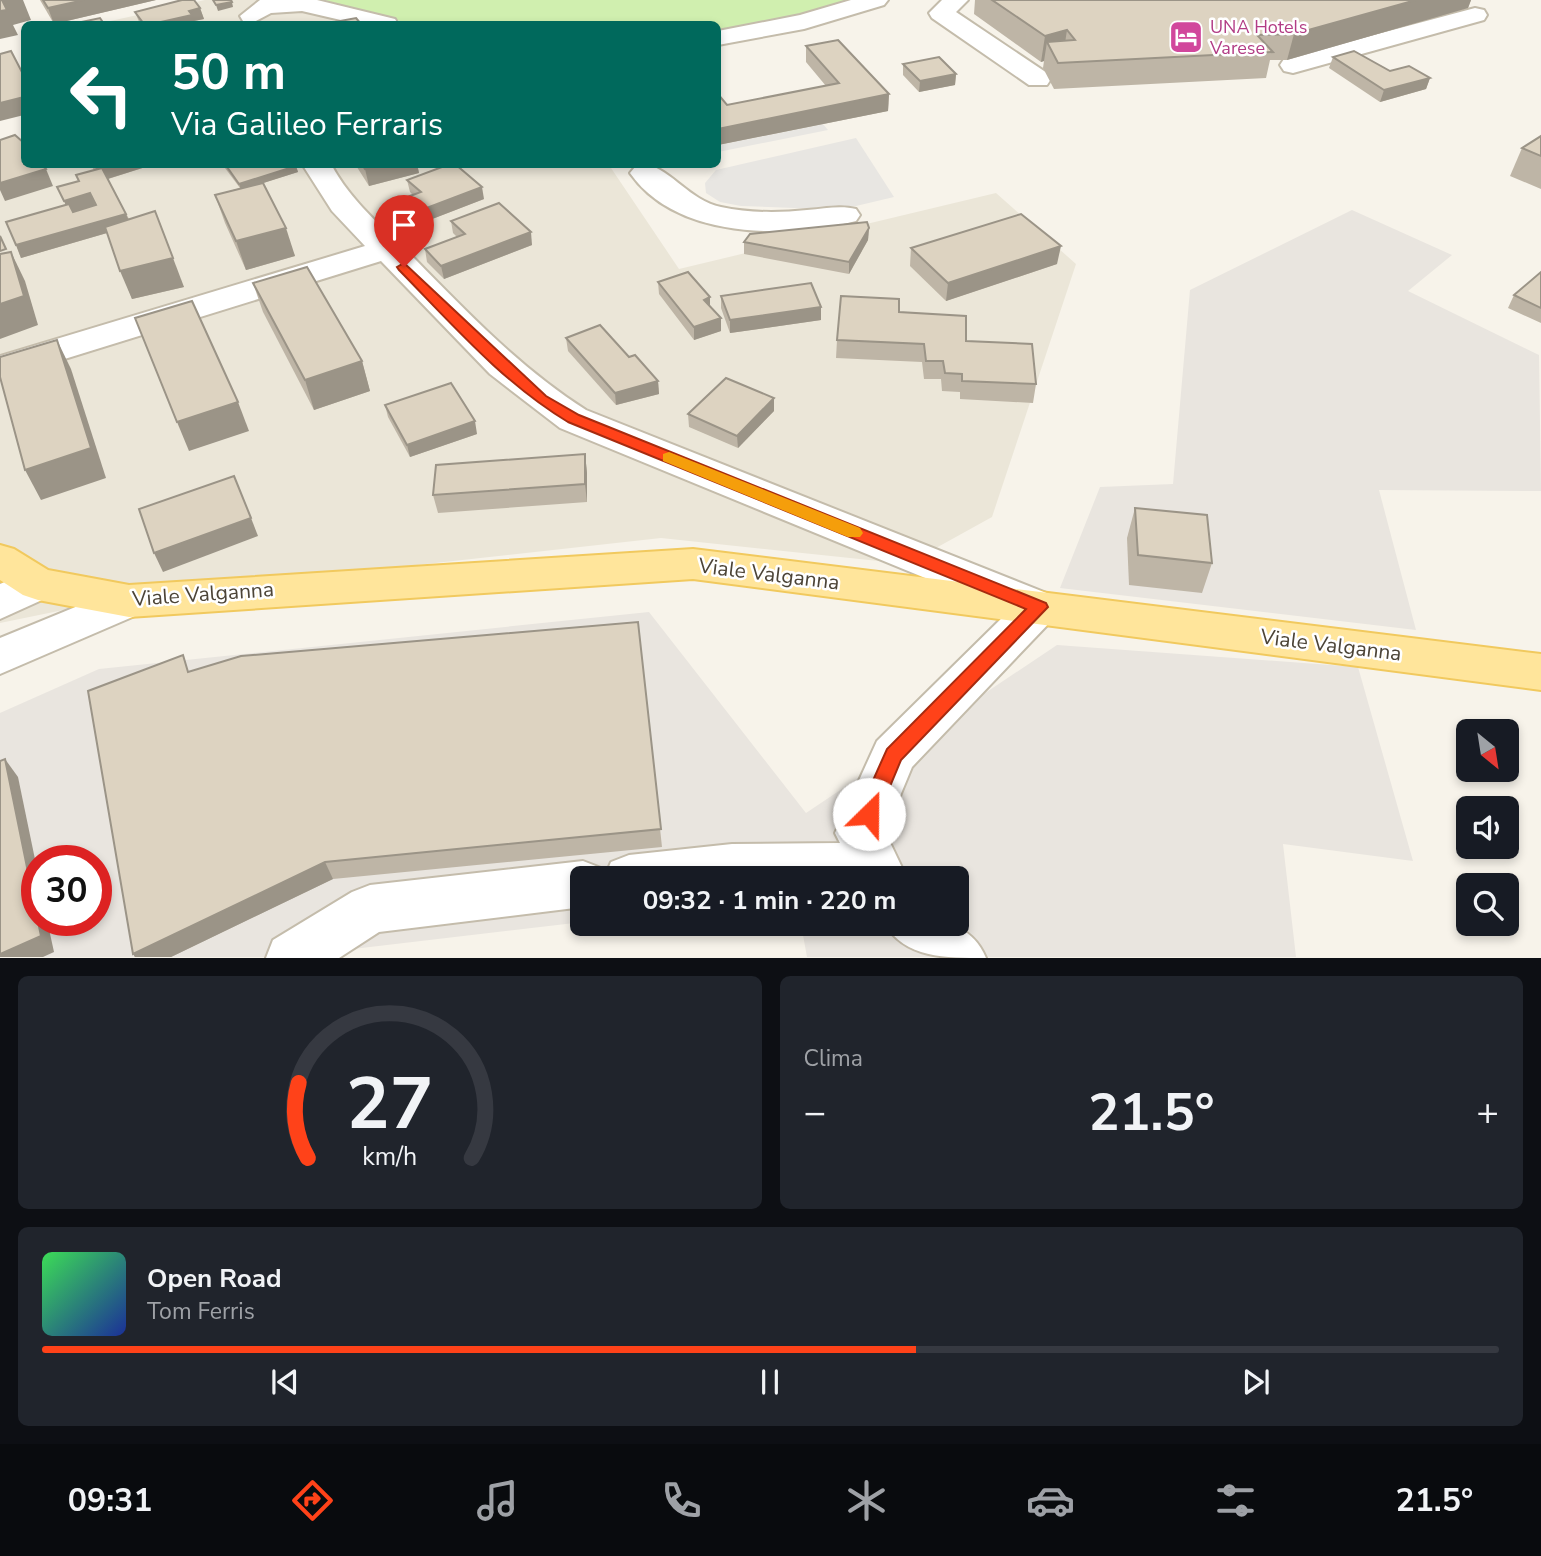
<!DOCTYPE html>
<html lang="it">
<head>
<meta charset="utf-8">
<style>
  :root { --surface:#171b24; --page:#20242c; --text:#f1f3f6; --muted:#9ea1a6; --line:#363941; --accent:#ff4219 }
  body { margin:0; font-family:"Nunito Sans",sans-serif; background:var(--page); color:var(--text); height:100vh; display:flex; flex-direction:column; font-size:26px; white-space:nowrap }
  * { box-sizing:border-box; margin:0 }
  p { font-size:23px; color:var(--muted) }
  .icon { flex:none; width:38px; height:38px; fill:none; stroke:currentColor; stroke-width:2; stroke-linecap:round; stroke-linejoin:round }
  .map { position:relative; height:958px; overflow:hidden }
  .side { display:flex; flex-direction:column; gap:18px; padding:18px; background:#0d0f14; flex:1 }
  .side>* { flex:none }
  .guide { position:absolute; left:21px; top:21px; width:700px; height:147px; border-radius:10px; box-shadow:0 4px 10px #0003; background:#00695c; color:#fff; overflow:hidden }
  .needle { width:46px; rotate:150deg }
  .tools { position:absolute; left:1456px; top:719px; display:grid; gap:14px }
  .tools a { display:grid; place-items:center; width:63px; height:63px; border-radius:10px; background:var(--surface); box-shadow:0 4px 10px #0003; font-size:35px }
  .speed { position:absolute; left:21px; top:845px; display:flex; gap:14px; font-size:35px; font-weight:700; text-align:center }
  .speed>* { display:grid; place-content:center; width:91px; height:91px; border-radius:50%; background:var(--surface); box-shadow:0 4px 10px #0003; line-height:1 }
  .speed .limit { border:10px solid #d22; background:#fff; color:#111 }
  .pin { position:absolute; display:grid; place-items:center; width:60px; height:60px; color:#fff; margin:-72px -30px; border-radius:50% 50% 50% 0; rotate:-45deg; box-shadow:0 0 7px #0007 }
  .pin .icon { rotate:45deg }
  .me { position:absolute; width:77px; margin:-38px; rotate:23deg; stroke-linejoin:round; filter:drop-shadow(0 0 5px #0008) }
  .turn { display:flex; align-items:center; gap:24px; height:147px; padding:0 35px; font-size:32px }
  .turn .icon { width:91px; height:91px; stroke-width:2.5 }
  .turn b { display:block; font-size:49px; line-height:60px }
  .big { font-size:52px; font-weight:700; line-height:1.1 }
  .side .card { flex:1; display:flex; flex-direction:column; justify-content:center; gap:10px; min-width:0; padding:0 24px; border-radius:10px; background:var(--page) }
  .side .dial { align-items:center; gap:0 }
  .dial svg { height:182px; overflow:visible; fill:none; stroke:var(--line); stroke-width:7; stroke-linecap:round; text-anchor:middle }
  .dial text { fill:var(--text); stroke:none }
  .song { display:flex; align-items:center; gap:21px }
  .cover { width:84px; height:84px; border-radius:10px; background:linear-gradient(135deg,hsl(130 70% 55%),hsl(230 70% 35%)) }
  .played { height:7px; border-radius:4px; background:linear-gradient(90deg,var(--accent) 60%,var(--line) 60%) }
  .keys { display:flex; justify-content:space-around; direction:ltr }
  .heat { display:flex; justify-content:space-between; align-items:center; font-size:38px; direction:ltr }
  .side .tiles { flex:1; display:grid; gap:18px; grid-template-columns:1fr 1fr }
  .card:last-child { grid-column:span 2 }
  .trip { position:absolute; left:570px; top:866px; width:399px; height:70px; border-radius:10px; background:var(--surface); box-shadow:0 4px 10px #0003; font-weight:700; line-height:70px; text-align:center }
  .dock { display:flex; height:112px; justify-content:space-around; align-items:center; background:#090b0e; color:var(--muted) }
  .dock .icon { width:49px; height:49px }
  .dock .active { color:var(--accent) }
  .dock b { font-size:32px; color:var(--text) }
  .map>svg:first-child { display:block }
</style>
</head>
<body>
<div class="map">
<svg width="1541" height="958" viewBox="0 0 1541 958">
  <rect width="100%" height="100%" fill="#f7f3ea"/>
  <g fill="#ebe6d8">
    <polygon points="205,0 261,0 359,24 97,24"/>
    <polygon points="24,142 24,164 609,165 679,269 996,193 1076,264 992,517 907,564 661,538 127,597 0,623 0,148"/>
  </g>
  <g fill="#e9e5df" fill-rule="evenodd">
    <polygon points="1352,210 1452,255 1408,291 1539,355 1541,491 1379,490 1416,630 1060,588 1100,487 1173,484 1190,290"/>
    <path d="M 649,612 L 806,813 L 1057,645 L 1358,667 L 1413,861 L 1283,844 L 1296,957 L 807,957 L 801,924 L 957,924 L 957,878 L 583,878 L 583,922 L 336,951 L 326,957 L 0,957 L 0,713 L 99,669 ZM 37,861 L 96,861 L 96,920 L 37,920 Z"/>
  </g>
  <polygon fill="#d0efaf" points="324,0 855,0 799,16 718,32 718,24 411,24"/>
  <g fill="#e8e6e2">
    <polygon points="823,124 828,130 718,152 718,145"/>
    <polygon points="856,138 894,197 856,206 820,209 741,206 720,202 706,193 705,183 716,170"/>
  </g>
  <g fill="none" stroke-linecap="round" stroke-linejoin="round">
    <g stroke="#c4bcab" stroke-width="4">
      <g id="minor">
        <polygon points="317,0 395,19 398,24 358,24 302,11 271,13 252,23 243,21 240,16 260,0"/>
        <polygon points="851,0 888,0 884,5 804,29 718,45 718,31 800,15"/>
        <polygon points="942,0 968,0 956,12 1047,73 1051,79 1047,85 1029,85 932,18 929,13"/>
        <polygon points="1475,8 1484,10 1487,15 1484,20 1293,73 1284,71 1280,65 1284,59"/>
        <path d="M 302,164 L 331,164 C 351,202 383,227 413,257 C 467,312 520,368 586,410 L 1054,596 L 1060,607 L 1054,618 L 912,767 L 885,832 L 907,878 L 583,878 L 583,907 L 379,932 L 339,958 L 266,958 L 273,940 L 352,892 L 370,885 L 583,861 L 601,868 L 605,876 L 611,862 L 629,855 L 732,844 L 840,843 L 835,833 L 877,741 L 1008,612 L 560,428 L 490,374 L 381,261 L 0,379 L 0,356 L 365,246 L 332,211 Z"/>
        <path d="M 646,164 C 673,171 689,200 721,207 C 749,213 779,213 807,210 C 824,209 840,205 856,209 L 860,215 L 856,221 C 786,239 676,239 630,173 L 635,167 Z"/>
        <polygon points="38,568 53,573 59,584 53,595 0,619 0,584"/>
        <polygon points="129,585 144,590 150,601 144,612 0,674 0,638"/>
        <path d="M 885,924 C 926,924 967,913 986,958 C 945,958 905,958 885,924 Z"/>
      </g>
    </g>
    <g stroke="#f1c95e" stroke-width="4">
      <polygon id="major" points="0,545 14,549 48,570 129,585 693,549 1541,654 1541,690 693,579 129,617 38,600 23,595 0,580"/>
    </g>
    <use href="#minor" fill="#fff" fill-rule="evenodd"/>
    <use href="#major" fill="#ffe59b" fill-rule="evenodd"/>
  </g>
  <g fill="#beb5a6">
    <polygon points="40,0 156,0 54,24"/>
    <polygon points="975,0 1471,0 1468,8 1287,60 1270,60 1266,78 1054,89 1043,68 1044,61 1041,62 974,14"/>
    <polygon points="200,8 204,19 194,21 195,24 140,24 135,12"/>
    <polygon points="806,46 889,94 888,111 718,145 718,94 727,105 826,86 806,62"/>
    <polygon points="1333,57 1390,71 1430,78 1426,89 1380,102 1329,68"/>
    <polygon points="903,64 956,74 955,85 919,92 903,75"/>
    <polygon points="1541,136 1541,189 1510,176 1522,148"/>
    <polygon points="90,164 155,164 108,179 129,219 184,287 132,299 107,233 21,258 16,245 66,205 57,187 78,181 94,170"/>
    <polygon points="222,164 294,164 296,166 298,172 263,183 295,256 246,270 225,223 215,195 240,188"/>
    <polygon points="355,164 417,164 419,173 369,186"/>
    <polygon points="407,180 484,199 427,221 413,208 410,196 413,195 410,192"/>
    <polygon points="451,221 532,245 444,279 427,262 425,249 457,237 453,233"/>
    <polygon points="869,228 868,240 849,274 744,254 744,242"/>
    <polygon points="911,248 1057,264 946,301 910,266"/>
    <polygon points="1541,272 1541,323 1508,308 1514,295"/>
    <polygon points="658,282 710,297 710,307 721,331 694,340 659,294"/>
    <polygon points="253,283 362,361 370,391 314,410 263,312"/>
    <polygon points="721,296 821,320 730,333 721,308"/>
    <polygon points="899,312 966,341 1036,384 1033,403 960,399 960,392 942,391 941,379 924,379 922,362 836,358 837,340"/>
    <polygon points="566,338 629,357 658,381 659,394 616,405 568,351"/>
    <polygon points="774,398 774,411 738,448 689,427 688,414"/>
    <polygon points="385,405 477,434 410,457 388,417"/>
    <polygon points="585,454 587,473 587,502 438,513 433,495"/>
    <polygon points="1135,508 1212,563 1202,593 1129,585 1127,538"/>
    <polygon points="638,622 662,847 333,879 171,957 135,957 133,954 191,671"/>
  </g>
  <g fill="#9b9487">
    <polygon points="2,0 23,0 31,20 13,25 18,35 0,39 0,11"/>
    <polygon points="84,0 156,0 54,24 48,8"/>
    <polygon points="1416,0 1471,0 1468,8 1287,60 1294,34"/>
    <polygon points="232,2 233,7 218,11 216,5"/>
    <polygon points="200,8 204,19 194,21 195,24 152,24 189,11"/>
    <polygon points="1067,30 1063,56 1047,42 1044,61 1041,62 1045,36"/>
    <polygon points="956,74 955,85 919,92 920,81"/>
    <polygon points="1430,78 1426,89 1380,102 1384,90"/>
    <polygon points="889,94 888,111 718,145 718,129"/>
    <polygon points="24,97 24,115 0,121 0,103"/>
    <polygon points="94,164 155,164 101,181"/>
    <polygon points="383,164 417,164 419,173 369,186 365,169"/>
    <polygon points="296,166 298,172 241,190 239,184"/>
    <polygon points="46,169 53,186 5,201 0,190 0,183"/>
    <polygon points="482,187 484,199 427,221 424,209"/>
    <polygon points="90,193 95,205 69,213 64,201"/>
    <polygon points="126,214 131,226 21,258 16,245"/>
    <polygon points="286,228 295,256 246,270 236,241"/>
    <polygon points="869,228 868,240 849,274 849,262"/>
    <polygon points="531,232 532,245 444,279 441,266"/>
    <polygon points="1061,246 1057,264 946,301 948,283"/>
    <polygon points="11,252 25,281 38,325 0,339 0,304"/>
    <polygon points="173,258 184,287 132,299 120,271"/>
    <polygon points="710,297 710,310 704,300"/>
    <polygon points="821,307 821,320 730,333 730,320"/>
    <polygon points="721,318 721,331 694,340 694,327"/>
    <polygon points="57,340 71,369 106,478 41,500 25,470"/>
    <polygon points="362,361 370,391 314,410 305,380"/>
    <polygon points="658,381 659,394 616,405 615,393"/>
    <polygon points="774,398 774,411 738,448 737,436"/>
    <polygon points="238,402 249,431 189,451 177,422"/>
    <polygon points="475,421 477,434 410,457 407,445"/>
    <polygon points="585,454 587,473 587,502 585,484"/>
    <polygon points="251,518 258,536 163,572 154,553"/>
    <polygon points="5,759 18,777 37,869 37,916"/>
    <polygon points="325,862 333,879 171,957 135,957 133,954"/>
    <polygon points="38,920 47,920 54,952 43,957 0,957 0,954"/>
  </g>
  <g fill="#ddd3c1" stroke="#9b9487" stroke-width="2">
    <polygon points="0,0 2,0 7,10 0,11"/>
    <polygon points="43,0 84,0 48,8"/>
    <polygon points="182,0 194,0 200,8 189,11 192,15 152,24 144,24 135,12"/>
    <polygon points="213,0 231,0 232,2 216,5"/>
    <polygon points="992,0 1416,0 1294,34 1257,35 1273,52 1058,63 1047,42 1075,40 1067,30 1045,36"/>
    <polygon points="100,18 104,24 72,24"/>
    <polygon points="356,18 361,24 324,24"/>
    <polygon points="838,40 889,94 718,129 718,94 727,105 839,83 806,46"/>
    <polygon points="11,51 24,76 24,97 0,103 0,54"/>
    <polygon points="1354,51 1390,71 1409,66 1430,78 1384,90 1333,57"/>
    <polygon points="939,57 956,74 920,81 903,64"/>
    <polygon points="15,135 24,143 24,164 42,164 46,169 0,183 0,140"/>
    <polygon points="1541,136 1541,156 1522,148"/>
    <polygon points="225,164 294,164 296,166 239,184"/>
    <polygon points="362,164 383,164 365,169"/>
    <polygon points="450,164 455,164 482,187 424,209 410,196 421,192 407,180"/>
    <polygon points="102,168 126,214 16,245 6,222 69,204 73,212 96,205 90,193 64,201 57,187 79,181 76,175"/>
    <polygon points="263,183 286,228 236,241 215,195"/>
    <polygon points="499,203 531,232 441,266 425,249 465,234 451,221"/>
    <polygon points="155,211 173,258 120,271 105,227"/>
    <polygon points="1021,214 1061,246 948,283 911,248"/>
    <polygon points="867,222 869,228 849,262 744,242 750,234"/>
    <polygon points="0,236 6,249 0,251"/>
    <polygon points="11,252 24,296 0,304 0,254"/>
    <polygon points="307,267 362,361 305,380 253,283"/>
    <polygon points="688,272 710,297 704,300 721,318 694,327 658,282"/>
    <polygon points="1541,272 1541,308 1514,295"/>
    <polygon points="811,283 821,307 730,320 721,296"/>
    <polygon points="841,296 899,299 899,312 966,316 966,341 1032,344 1036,384 962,381 962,374 945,373 943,361 926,361 924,344 837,340"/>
    <polygon points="192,301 238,402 177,422 135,318"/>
    <polygon points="600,325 629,357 635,355 658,381 615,393 566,338"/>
    <polygon points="57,340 91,448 25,470 0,377 0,357"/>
    <polygon points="726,378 774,398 737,436 688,414"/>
    <polygon points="451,383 475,421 407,445 385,405"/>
    <polygon points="585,454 585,484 433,495 436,465"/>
    <polygon points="234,476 251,518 154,553 139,509"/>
    <polygon points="1135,508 1207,515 1212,563 1138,555"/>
    <polygon points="638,622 661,829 325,862 133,954 88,691 183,655 188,672 241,656"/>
    <polygon points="5,759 41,936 0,954 0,761"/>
  </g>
  <path fill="#ff4219" stroke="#a62b10" stroke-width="2" d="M 404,263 L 546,396 L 579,415 L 1046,603 L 1048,607 L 901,760 L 876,820 L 869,822 L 861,820 L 858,814 L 887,749 L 1026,609 L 568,422 C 503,383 452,324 399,270 L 397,267 Z"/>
  <polygon fill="#f59e0b" points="669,452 860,528 863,533 860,537 848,537 663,461 663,454"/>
  <defs>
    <g id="hotel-square" transform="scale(1.75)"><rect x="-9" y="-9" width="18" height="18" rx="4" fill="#d1479c" stroke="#fff"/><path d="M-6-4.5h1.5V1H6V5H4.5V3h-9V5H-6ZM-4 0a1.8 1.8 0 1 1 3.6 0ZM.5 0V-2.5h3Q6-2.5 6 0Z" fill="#fff"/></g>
  </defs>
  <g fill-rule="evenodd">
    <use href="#hotel-square" x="1186" y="37"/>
  </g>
  <g text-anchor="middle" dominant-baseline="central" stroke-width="5" stroke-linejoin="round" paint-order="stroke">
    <g font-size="18" fill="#b23c85" stroke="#fff" text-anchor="start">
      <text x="1210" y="27">UNA Hotels<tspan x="1210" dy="21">Varese</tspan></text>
    </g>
    <g font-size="21" fill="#4c4437" stroke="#fff">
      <text transform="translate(769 574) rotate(7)">Viale Valganna</text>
      <text transform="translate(203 594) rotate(-4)">Viale Valganna</text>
      <text transform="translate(1331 645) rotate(7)">Viale Valganna</text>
    </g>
  </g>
</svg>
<div class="tools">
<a><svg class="needle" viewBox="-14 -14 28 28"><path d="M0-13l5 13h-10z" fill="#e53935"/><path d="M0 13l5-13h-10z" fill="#9ea1a6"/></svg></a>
<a><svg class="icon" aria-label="sound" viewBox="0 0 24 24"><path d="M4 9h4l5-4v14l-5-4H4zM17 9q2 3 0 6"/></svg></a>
<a><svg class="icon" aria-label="search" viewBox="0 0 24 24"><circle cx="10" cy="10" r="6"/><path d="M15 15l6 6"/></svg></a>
</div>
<div class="speed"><div class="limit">30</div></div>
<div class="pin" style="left:404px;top:267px;background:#d93025"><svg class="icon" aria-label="arrive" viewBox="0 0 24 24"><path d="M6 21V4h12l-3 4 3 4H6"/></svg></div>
<svg class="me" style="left:869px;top:814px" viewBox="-20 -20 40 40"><circle r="19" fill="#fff"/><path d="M0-13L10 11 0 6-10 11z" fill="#ff4219"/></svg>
<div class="trip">09:32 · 1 min · 220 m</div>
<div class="guide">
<div class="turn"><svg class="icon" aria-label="left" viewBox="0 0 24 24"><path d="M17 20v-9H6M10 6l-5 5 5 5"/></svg><div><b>50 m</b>Via Galileo Ferraris</div></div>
</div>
</div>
<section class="side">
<div class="tiles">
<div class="card dial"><svg viewBox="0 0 100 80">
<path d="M14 69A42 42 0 1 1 86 69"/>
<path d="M14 69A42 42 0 0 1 10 36" stroke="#ff4219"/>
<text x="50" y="56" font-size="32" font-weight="700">27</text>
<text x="50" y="72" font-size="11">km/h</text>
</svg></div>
<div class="card"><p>Clima</p>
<div class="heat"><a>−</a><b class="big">21.5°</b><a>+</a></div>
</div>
<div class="card">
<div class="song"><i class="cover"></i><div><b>Open Road</b><p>Tom Ferris</p></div></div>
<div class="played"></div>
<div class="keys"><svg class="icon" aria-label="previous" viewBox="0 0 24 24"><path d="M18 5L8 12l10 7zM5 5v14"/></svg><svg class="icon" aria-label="pause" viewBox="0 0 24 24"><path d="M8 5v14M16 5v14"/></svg><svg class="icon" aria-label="next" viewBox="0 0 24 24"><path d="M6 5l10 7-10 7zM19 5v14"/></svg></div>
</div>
</div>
</section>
<nav class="dock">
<b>09:31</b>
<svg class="icon active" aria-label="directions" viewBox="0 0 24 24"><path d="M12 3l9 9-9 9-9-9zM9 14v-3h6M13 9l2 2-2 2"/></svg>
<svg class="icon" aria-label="music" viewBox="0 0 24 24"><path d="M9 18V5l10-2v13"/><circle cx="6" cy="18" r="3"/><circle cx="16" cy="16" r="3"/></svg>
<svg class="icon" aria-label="phone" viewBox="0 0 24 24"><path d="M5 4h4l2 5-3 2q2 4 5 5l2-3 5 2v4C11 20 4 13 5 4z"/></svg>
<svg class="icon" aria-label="climate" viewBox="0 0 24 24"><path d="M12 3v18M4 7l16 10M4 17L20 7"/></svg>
<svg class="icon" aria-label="car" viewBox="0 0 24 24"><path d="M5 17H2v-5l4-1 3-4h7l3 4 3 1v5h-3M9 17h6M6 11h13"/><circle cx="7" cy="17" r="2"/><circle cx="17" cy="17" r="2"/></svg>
<svg class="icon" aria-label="filters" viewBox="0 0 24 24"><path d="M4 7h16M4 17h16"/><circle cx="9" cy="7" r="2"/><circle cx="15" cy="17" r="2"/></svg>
<b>21.5°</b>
</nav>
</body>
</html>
